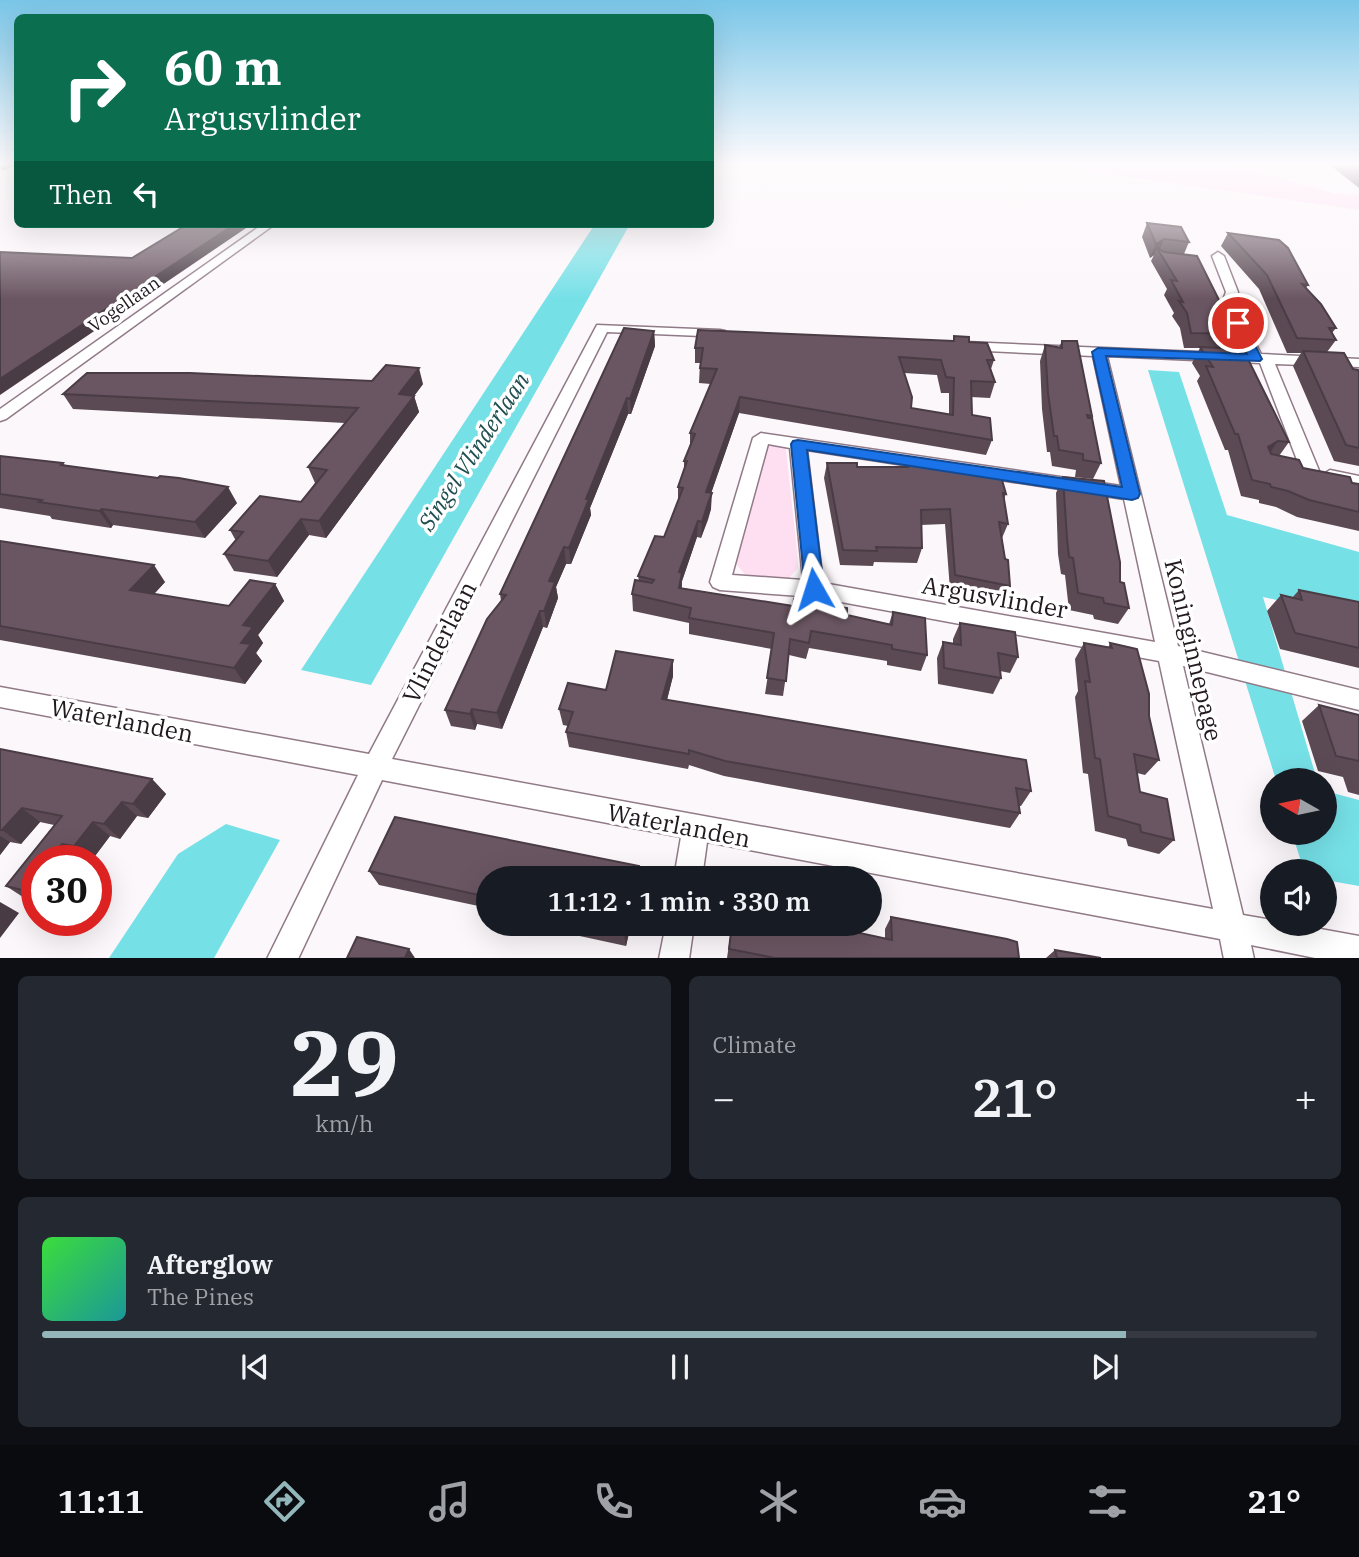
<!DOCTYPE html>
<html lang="en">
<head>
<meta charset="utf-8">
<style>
  :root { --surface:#171b24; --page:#242831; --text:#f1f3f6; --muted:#9ea1a6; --line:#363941; --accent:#93b6ba }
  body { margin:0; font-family:"IBM Plex Serif",serif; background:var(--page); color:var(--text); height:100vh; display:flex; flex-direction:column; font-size:26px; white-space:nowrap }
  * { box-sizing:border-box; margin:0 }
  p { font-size:23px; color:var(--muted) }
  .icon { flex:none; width:38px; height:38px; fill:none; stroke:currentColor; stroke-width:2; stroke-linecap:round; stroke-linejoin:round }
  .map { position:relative; height:958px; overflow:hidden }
  .panel { display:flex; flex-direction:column; gap:18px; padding:18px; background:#0d0f14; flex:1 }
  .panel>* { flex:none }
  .top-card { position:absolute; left:14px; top:14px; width:700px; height:214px; border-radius:10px; box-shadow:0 7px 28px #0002; background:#0b6e4f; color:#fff; overflow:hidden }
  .needle { width:46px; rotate:279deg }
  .fabs { position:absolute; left:1260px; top:768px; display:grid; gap:14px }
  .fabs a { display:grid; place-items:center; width:77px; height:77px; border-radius:50%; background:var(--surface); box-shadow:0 7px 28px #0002; font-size:35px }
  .speed { position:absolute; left:21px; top:845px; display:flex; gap:14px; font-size:35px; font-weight:700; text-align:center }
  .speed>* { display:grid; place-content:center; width:91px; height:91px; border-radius:50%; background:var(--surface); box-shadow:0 7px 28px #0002; line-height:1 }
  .speed .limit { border:10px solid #d22; background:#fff; color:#111 }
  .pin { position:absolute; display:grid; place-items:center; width:60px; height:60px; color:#fff; margin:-30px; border:4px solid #fff; border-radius:50%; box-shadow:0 2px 7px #0007 }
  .me { position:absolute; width:77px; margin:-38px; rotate:354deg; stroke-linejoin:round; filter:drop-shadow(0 0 5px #0008) }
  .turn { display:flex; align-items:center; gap:24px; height:147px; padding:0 35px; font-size:32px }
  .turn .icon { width:91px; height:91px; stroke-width:2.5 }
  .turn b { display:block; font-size:49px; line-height:60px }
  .then { display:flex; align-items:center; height:66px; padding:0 35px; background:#0003; gap:14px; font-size:26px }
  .big { font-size:52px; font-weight:600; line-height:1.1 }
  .panel .tile { flex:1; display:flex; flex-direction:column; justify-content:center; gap:10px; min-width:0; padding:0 24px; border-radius:10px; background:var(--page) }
  .panel .dial { align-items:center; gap:0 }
  .dial b { font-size:91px; line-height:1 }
  .song { display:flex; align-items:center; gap:21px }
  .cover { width:84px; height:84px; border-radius:10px; background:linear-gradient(135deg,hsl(120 70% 55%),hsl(180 70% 35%)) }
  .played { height:7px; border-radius:4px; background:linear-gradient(90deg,var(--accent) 85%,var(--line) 85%) }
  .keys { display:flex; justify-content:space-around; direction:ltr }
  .heat { display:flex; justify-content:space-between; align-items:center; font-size:38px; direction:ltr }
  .panel .tiles { flex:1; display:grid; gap:18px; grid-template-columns:1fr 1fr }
  .tile:last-child { grid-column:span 2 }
  .trip { position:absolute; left:476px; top:866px; width:406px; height:70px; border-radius:35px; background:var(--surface); box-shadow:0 7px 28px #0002; font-weight:600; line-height:70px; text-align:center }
  .menu { display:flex; height:112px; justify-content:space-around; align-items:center; background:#090b0e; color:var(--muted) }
  .menu .icon { width:49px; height:49px }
  .menu .on { color:var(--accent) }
  .menu b { font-size:32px; color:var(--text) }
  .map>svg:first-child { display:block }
</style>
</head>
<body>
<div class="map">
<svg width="1359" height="959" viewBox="0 0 1359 959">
  <rect width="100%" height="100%" fill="#fcf7fa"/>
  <g fill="#fedff2">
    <polygon points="1045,165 1237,165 1336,194 1359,195 1359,210"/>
    <polygon points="769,444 785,447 786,450 798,560 798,568 787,580 749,579 737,565 736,557"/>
  </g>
  <g fill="#76e0e7">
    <polygon points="595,224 630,224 371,685 301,670"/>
    <polygon points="1148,370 1179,372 1227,515 1359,552 1359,618 1263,597 1317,780 1276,780"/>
    <polygon points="1325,791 1359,800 1359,886 1325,880 1325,872 1304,871 1292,833 1325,833"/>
    <polygon points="226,824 280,840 214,958 109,958 178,854"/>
  </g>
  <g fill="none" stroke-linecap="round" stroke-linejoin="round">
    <g stroke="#907a87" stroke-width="3">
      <g id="minor">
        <polygon points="263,224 275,224 6,419 0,421 0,409"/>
        <path d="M 1218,252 L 1224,256 L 1238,292 L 1235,305 L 1261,354 L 1359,359 L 1359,367 L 1275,364 L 1320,473 L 1317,477 L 1305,477 L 1302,473 L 1260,363 L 1107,356 L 1178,646 L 1359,690 L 1359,710 L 1183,666 L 1243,915 L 1272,920 L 1272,924 L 1293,924 L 1359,936 L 1359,959 L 1320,959 L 1251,945 L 1254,959 L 1224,959 L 1220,939 L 707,842 L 702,878 L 674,878 L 681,837 L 382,780 L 298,959 L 267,959 L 358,775 L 0,707 L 0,687 L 369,754 L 597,325 L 720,330 L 725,331 L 725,337 L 607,332 L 392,759 L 1213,909 L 1159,661 L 814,597 L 720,590 L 713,587 L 710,582 L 753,438 L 761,433 L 1121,486 L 1093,356 L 965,350 L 958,346 L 965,342 L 1246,354 L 1221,305 L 1226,292 L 1212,256 ZM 768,444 L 790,448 L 803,580 L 732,575 ZM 807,450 L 1124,499 L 1155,642 L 823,583 Z"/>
        <polygon points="1330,470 1359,476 1359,488 1324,480 1321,476"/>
        <polygon points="666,924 694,924 689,959 659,959"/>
      </g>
    </g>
    <use href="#minor" fill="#fff" fill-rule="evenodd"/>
  </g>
  <g fill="#5b4a54" fill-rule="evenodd">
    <polygon points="1330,165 1359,165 1359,188"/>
    <polygon points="1147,223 1189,242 1184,254 1236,334 1228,349 1289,442 1279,456 1303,468 1359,484 1359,531 1297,517 1276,507 1259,503 1259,500 1241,496 1228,450 1225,450 1197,381 1200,376 1192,363 1200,348 1184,348 1180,328 1172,316 1174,313 1164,295 1167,289 1151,261 1154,255 1150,258 1142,237"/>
    <polygon points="1228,233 1308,285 1306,288 1336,328 1332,333 1336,340 1327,352 1359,372 1359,466 1334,461 1293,366 1301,353 1287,353 1259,289 1221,246"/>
    <polygon points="654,331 655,346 631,414 628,414 590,508 591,515 571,564 566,564 556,587 558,598 547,628 543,627 502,729 477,724 475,730 451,726 445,710 501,601 500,594"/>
    <path d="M 954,336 L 969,342 L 994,360 L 991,369 L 995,382 L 990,398 L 971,397 L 972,415 L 992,440 L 986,455 L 739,413 L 711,493 L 711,509 L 708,520 L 701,538 L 697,537 L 682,581 L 682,588 L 792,606 L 826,605 L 847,615 L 889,624 L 893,612 L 927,655 L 921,671 L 887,665 L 887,661 L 809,648 L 806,659 L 789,655 L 783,696 L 765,694 L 772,649 L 689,634 L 689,623 L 633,611 L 632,594 L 639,581 L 638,576 L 664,537 L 678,501 L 678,487 L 684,470 L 684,461 L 690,446 L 690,433 L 711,384 L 699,383 L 700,363 L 695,363 L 695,348 L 953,341 ZM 904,373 L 937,375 L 941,393 L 949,393 L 949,414 L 911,408 Z"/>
    <polygon points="1062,341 1092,416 1091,418 1101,463 1093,479 1075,477 1076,470 1052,466 1050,452 1047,452 1042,409 1040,361 1045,345 1059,347"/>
    <polygon points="423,384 414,396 419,412 326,538 309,535 277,577 234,571 224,554 236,541 230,530 301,502 315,483 308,467 345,423 73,409 63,394"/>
    <polygon points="0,456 63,463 65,465 237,503 205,538 113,525 111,528 52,519 50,516 0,508"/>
    <polygon points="827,463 857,467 907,467 907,465 1006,494 1004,499 1008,524 1002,538 1010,586 1004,600 950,590 945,524 921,525 922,548 917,563 874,562 873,566 840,565 824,478"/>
    <polygon points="1063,477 1120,582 1129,608 1118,624 1094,619 1093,615 1069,610 1065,575 1061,574 1058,554 1056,493"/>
    <polygon points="0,541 165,582 154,594 229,606 275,584 284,601 258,635 263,643 256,653 262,661 245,684 0,640"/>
    <polygon points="1299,590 1359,602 1359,668 1280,649 1267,611 1281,595 1292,598"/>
    <polygon points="960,623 1018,657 1010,673 1000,671 1001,678 993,694 938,684 937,658 943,642 953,644 953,639"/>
    <polygon points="1084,643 1108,648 1110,643 1149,716 1159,760 1145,775 1137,773 1140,792 1174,840 1159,854 1128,846 1126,839 1095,831 1088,774 1083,773 1075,697 1078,691 1075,659"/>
    <polygon points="673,676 667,700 1031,791 1021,806 1019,806 1020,813 1010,828 724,776 689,765 688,769 569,747 566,732 568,726 563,725 559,709 606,690"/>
    <polygon points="1319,705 1359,715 1359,795 1348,792 1343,777 1318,771 1302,721"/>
    <polygon points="0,749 152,779 166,794 148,818 137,816 120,839 110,836 92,860 80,858 37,861 37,901 26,899 6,886 54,825 40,822 21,844 10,842 0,855"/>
    <polygon points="639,866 640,878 488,878 488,908 379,885 369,871"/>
    <polygon points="891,917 1019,958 727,958 732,924 855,932 885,938 885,929"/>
    <polygon points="524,924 631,924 626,946"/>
    <polygon points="1055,950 1101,958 1046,958"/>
  </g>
  <g fill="#4a3c45">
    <polygon points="0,165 16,165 2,171"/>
    <polygon points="235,224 252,224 0,395 0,379"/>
    <polygon points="1164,239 1159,251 1157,248 1154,255 1150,258 1156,244"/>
    <polygon points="654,331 655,346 631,414 630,399"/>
    <polygon points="419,368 423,384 414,396 419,412 326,538 319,521 399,394"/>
    <polygon points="740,397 739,413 706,508 706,492"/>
    <polygon points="627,398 628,414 590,508 591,515 571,564 569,548 586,499"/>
    <polygon points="1278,441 1267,457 1268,447"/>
    <polygon points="228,487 237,503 205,538 195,522"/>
    <polygon points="712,493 711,509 701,538 702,522"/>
    <polygon points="102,509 113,525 111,528 99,511"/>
    <polygon points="301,519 309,535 277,577 268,561"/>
    <polygon points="698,521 697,537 682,581 679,604 679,572"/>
    <polygon points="564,547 566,564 556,587 558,598 547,628 544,611 549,581"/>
    <polygon points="154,565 165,582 143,606 130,590"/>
    <polygon points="275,584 284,601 258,635 263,643 256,653 262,661 245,684 234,668 241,643 243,625"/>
    <polygon points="540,611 543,627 502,729 497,713"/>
    <polygon points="673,660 673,676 663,715 662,699"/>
    <polygon points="472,709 477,724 475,730 470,714"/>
    <polygon points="152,779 166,794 148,818 133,804"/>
    <polygon points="122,802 137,816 120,839 104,824"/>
    <polygon points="22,808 40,822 21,844 2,830"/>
    <polygon points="93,822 110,836 92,860 74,846"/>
    <polygon points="0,836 10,842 0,855"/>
    <polygon points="62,844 80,858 78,861 49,861"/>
    <polygon points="639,866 640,878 637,878"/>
    <polygon points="37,877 37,898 26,891"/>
    <polygon points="0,902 19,913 0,938"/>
    <polygon points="627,924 631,924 626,946 624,934"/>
    <polygon points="409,949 415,958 405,958"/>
  </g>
  <g fill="#6a5662" stroke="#4a3c45" stroke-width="2" fill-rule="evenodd">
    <polygon points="1147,223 1181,227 1189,242 1164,239 1156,244"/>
    <polygon points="188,224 235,224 0,379 0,252 132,258"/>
    <polygon points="1228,233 1279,240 1288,248 1308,285 1302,284 1321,304 1336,328 1329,328 1336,340 1297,338 1267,275"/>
    <polygon points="1157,248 1164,252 1197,256 1236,334 1191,333 1187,313 1179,301 1183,302 1171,280 1177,281"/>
    <polygon points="624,328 654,331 630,399 627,398 586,499 589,499 569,548 564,547 549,581 555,582 544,611 540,611 497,713 472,709 470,714 445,710 487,619 506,595 500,594"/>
    <path d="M 698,330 L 954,341 L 954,336 L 969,337 L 969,342 L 987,343 L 994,360 L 987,360 L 995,382 L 971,381 L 972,415 L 990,418 L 992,440 L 740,397 L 706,492 L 712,493 L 708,503 L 702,522 L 698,521 L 679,572 L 682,573 L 679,588 L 793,606 L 794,599 L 799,600 L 799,597 L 826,601 L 826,605 L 847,608 L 847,615 L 892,625 L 893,612 L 925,618 L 927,655 L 892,649 L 892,645 L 811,631 L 809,643 L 790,639 L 786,681 L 767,678 L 774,633 L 689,618 L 691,608 L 632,594 L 635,580 L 652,583 L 654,580 L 638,576 L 655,536 L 664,537 L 683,488 L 678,487 L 687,461 L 684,461 L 695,434 L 690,433 L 717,369 L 700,368 L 703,348 L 695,348 ZM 899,357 L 941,360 L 946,377 L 954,378 L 953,415 L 911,408 L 912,397 Z"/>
    <polygon points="1062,341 1077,341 1092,416 1087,415 1088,418 1092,418 1101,463 1083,460 1083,454 1059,450 1057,436 1054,436 1048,393 1045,345 1062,348"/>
    <polygon points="1200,347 1243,349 1289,442 1278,441 1268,447 1271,454 1299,460 1303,468 1350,477 1352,483 1359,484 1359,512 1309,500 1288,491 1271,487 1270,484 1252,480 1238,434 1235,434 1206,366 1213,367"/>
    <polygon points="1303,351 1344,353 1353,369 1358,370 1359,372 1359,448 1346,445"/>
    <polygon points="386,365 419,368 399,394 414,396 319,521 301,519 268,561 224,554 243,532 230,530 260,496 301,502 327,470 308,467 358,408 63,394 87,373 190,373 372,381"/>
    <polygon points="0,456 63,463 61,465 158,478 160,476 179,478 228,487 195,522 102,509 99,511 39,502 42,500 0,494"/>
    <polygon points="827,463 857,463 857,467 908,467 907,465 1000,473 1006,494 1003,493 1008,524 999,522 1005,559 1008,560 1010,586 955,575 950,509 921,510 922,548 876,547 877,551 843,550"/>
    <polygon points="1063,477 1104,481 1120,562 1120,582 1124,583 1129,608 1104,603 1103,598 1078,593 1073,558 1069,557 1067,538"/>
    <polygon points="0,541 154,565 130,590 229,606 250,580 275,584 243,625 253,627 241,643 251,644 234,668 0,626"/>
    <polygon points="1299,590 1359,602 1359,648 1295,633 1281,595 1302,600"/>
    <polygon points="960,623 1015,632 1018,657 998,653 1001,678 944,668 943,642 961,645"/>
    <polygon points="1084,643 1112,648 1110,643 1137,649 1149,694 1149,716 1159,760 1134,754 1140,792 1167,799 1174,840 1141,832 1140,825 1108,816 1100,759 1095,758 1085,681 1090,682"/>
    <polygon points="616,651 673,660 662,699 1026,760 1031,791 1016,788 1020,813 725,761 689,750 689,754 566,732 573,712 559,709 568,683 606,690"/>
    <polygon points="1319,705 1359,715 1359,761 1336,756"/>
    <polygon points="0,749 152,779 133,804 122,802 104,824 93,822 74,846 62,844 49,861 37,861 37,877 26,891 6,886 62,816 22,808 2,830 0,830"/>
    <polygon points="395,817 639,866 637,878 488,878 488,897 369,871"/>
    <polygon points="891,917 1007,939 1017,942 1019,958 775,958 729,949 732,924 855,924 855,932 892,940"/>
    <polygon points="578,924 627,924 624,934"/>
    <polygon points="357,937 409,949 405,958 347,958"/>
    <polygon points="1055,950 1101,958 1057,958"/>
  </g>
  <linearGradient id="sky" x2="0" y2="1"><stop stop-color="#7ac6e8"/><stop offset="0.55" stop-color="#fefbfd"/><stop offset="1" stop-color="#fefbfd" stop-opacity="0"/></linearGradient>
  <rect width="1359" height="299" fill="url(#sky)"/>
  <polygon fill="#1a73e8" stroke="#114b97" stroke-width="2" points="1238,319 1244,323 1262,359 1260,361 1106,356 1140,494 1138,498 1132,500 807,450 824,589 821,594 814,596 808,594 805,589 791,444 793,441 798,440 1122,487 1092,352 1098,348 1247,354 1231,323"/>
  <g text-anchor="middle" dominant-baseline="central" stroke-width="7" stroke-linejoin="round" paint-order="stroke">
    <g font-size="18" fill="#21191e" stroke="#fff">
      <text transform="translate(124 304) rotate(-35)">Vogellaan</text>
    </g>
    <g font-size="23" font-style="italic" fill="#204f52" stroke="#fff">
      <text transform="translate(473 451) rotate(-57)">Singel Vlinderlaan</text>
    </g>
    <g font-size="24" fill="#21191e" stroke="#fff">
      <text transform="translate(995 597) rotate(10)">Argusvlinder</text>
      <text transform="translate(439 642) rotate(-63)">Vlinderlaan</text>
      <text transform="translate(1194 650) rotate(77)">Koninginnepage</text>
      <text transform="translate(122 720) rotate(11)">Waterlanden</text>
      <text transform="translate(679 825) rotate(11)">Waterlanden</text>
    </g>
  </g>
</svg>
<div class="fabs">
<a><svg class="needle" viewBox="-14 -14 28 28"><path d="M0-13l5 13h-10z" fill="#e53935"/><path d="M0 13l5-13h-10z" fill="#9ea1a6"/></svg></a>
<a><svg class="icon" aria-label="sound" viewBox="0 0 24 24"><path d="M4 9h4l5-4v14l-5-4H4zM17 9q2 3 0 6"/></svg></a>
</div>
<div class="speed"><div class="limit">30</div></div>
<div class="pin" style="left:1238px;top:323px;background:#d93025"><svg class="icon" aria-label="arrive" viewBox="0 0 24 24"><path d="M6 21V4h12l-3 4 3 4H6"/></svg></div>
<svg class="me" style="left:814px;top:589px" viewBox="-20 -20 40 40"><path d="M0-17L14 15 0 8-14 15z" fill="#1a73e8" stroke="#fff" stroke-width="4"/></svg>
<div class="trip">11:12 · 1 min · 330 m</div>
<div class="top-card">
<div class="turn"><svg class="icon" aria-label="right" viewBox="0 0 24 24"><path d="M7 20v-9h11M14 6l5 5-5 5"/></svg><div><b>60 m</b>Argusvlinder</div></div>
<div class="then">Then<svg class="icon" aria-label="left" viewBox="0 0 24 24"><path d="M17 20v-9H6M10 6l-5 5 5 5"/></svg></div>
</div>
</div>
<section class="panel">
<div class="tiles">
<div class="tile dial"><b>29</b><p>km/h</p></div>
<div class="tile"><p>Climate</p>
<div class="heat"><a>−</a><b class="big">21°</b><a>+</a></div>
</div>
<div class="tile">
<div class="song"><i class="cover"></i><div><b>Afterglow</b><p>The Pines</p></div></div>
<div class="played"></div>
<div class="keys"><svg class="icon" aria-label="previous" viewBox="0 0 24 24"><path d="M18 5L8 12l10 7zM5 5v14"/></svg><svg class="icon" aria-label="pause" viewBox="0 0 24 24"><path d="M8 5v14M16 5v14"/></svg><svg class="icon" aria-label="next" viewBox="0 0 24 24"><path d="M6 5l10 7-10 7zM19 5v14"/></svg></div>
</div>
</div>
</section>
<nav class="menu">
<b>11:11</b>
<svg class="icon on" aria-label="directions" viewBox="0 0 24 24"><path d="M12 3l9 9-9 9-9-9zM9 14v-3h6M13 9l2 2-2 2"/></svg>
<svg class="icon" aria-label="music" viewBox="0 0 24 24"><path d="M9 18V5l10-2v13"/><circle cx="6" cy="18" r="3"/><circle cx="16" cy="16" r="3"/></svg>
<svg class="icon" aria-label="phone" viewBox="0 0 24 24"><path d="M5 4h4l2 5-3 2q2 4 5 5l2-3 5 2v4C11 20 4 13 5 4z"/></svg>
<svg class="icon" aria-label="climate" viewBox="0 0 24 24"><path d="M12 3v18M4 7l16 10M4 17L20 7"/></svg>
<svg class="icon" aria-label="car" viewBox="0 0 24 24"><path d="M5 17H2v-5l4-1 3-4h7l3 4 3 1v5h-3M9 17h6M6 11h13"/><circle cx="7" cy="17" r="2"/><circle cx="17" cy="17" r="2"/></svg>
<svg class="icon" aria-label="filters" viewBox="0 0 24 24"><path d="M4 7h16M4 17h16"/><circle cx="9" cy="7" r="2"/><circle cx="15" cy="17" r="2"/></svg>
<b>21°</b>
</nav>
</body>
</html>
